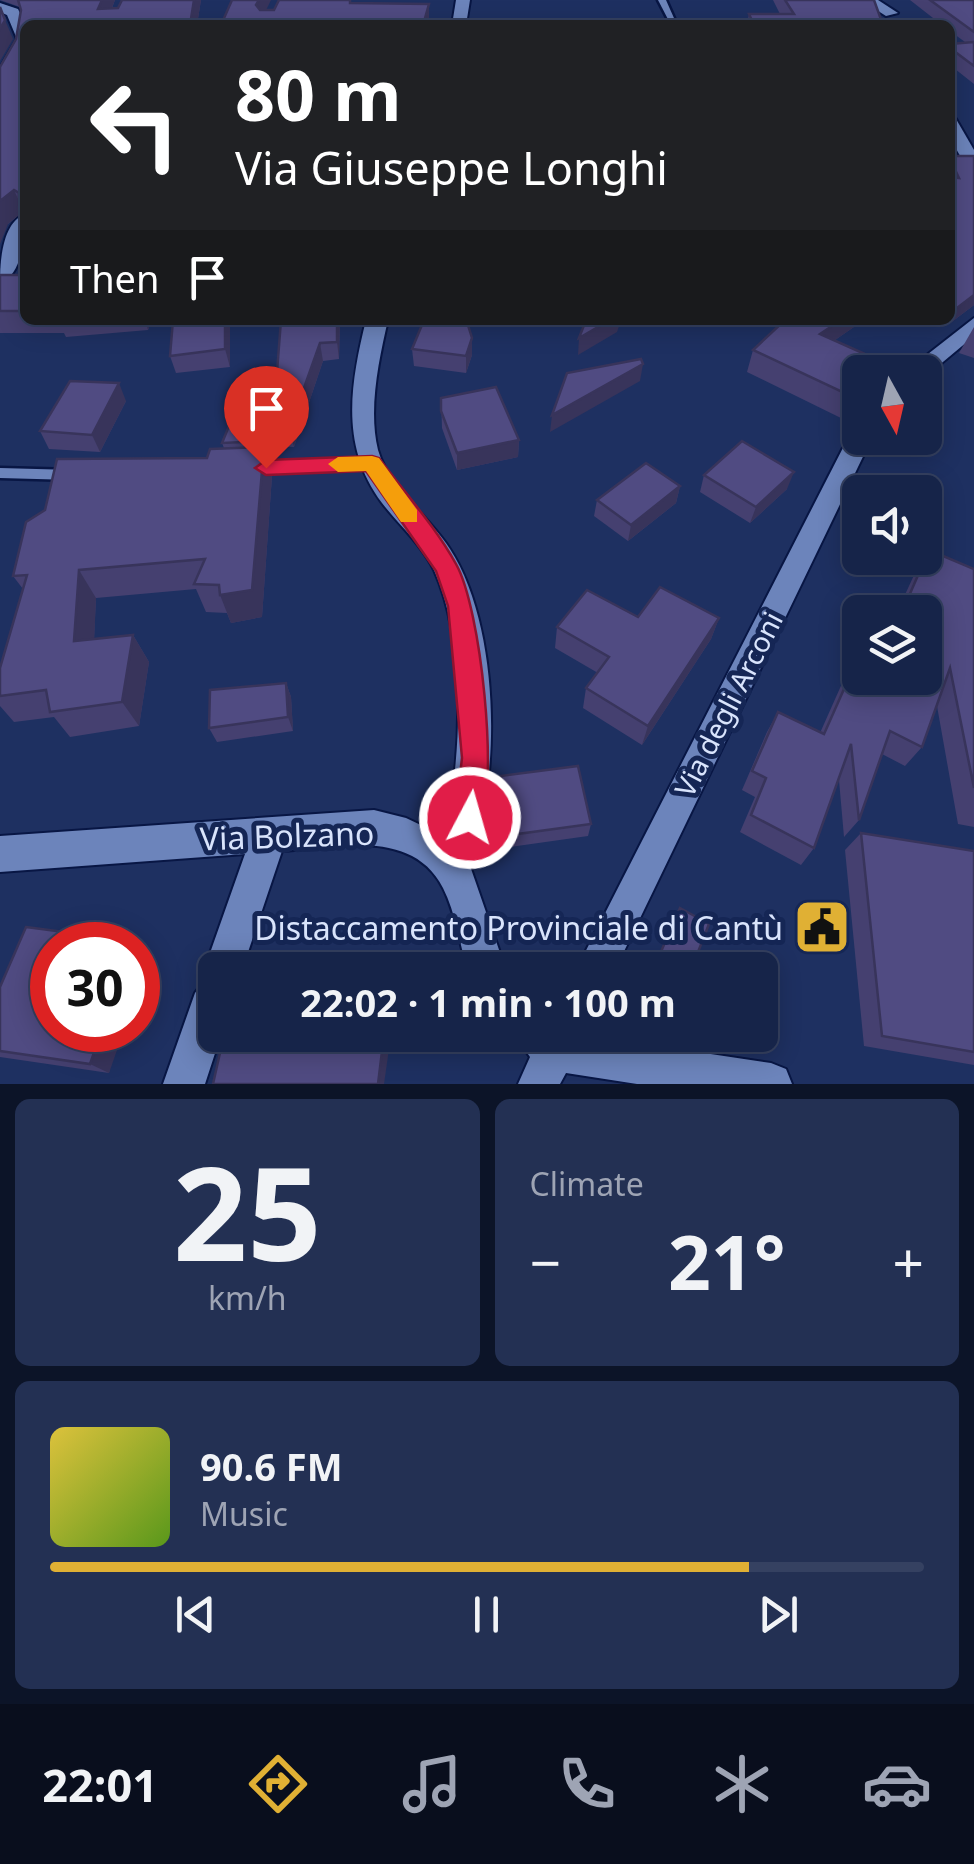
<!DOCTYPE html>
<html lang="en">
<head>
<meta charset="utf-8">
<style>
  :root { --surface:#162449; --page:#233053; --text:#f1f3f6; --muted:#9ea4b4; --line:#354161; --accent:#e0b034 }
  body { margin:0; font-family:"Noto Sans",sans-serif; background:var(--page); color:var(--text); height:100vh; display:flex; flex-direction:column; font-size:38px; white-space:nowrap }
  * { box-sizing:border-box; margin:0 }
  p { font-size:32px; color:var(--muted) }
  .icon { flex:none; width:55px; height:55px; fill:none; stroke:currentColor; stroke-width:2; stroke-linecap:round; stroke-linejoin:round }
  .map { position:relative; height:1084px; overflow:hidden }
  .panel { display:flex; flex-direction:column; gap:15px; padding:15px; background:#0c1428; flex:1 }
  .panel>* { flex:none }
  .banner { position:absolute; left:20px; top:20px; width:935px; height:305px; border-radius:15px; box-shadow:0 5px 25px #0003,0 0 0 2px var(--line); background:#202124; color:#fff; overflow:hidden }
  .needle { width:65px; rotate:172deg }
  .tools { position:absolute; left:842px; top:355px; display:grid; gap:20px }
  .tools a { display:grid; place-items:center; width:100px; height:100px; border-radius:15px; background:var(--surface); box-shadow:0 5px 25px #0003,0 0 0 2px var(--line); font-size:50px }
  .speed { position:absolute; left:30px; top:922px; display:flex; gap:20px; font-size:50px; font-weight:700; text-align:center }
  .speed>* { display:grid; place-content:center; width:130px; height:130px; border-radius:50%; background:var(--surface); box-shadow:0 5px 25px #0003,0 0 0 2px var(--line); line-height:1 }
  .speed .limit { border:15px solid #d22; background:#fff; color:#111 }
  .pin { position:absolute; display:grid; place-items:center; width:85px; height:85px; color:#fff; margin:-102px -42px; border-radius:50% 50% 50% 0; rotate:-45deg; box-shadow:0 0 10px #0007 }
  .pin .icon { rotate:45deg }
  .me { position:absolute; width:110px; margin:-55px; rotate:6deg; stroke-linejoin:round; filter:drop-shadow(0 0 8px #0008) }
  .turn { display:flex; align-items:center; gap:35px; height:210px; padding:0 50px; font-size:45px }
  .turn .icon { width:130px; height:130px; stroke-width:2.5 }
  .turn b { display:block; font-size:70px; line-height:85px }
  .then { display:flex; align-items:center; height:95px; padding:0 50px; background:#0003; gap:20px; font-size:38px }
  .big { font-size:75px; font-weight:700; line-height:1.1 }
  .panel .card { flex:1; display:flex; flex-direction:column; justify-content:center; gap:15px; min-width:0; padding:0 35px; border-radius:15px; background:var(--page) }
  .panel .dial { align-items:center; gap:0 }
  .dial b { font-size:130px; line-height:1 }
  .song { display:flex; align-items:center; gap:30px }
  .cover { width:120px; height:120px; border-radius:15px; background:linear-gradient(135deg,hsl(50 70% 55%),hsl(90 70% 35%)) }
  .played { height:10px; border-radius:5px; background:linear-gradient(90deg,var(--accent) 80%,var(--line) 80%) }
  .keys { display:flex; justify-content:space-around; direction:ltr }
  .heat { display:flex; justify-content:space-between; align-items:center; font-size:55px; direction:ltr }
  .panel .tiles { flex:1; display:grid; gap:15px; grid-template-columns:1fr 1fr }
  .card:last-child { grid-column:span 2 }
  .trip { position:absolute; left:198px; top:952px; width:580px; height:100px; border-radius:15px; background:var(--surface); box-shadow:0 5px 25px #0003,0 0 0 2px var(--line); font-weight:700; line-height:100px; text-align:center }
  .tabs { display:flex; height:160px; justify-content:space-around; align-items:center; background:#090e1d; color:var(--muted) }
  .tabs .icon { width:70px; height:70px }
  .tabs .active { color:var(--accent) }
  .tabs b { font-size:45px; color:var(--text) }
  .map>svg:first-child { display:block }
</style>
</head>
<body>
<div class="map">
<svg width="974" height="1084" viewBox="0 0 974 1084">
  <rect width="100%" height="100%" fill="#1e3061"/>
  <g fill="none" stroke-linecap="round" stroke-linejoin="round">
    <g stroke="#081644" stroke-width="5">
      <g id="service">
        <polygon points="658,0 666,0 677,25 671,25"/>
        <polygon points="371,458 378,463 371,468 250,473 243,468 250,463"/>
        <polygon points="0,468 73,470 80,475 73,480 0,478"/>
      </g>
    </g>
    <g stroke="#081644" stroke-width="4">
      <g id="minor">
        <polygon points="456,0 470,0 466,25 452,25"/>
        <path d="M 0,3 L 18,9 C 33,37 21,59 6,84 L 0,86 L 0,68 L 17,39 L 7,15 L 0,12 Z"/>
        <path d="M 25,214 C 25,235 23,275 0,283 C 0,261 2,223 25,214 Z"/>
        <polygon points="974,318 974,336 925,377 925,372 905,372"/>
        <path d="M 366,320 L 388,320 C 379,359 368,410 378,450 C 389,489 428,515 450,549 C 500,626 502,779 469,863 L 506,970 L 468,970 C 459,944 456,913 443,888 C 413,828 335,847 282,851 L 242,970 L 215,970 L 215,1035 L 221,1035 L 205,1084 L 163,1084 L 195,993 L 207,977 L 204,970 L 245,854 L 0,872 L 0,836 L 374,810 L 406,818 L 444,836 C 462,759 467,644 434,570 C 422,545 399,525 382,503 C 340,447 350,385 366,320 Z"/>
        <polygon points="860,429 860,438 872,438 615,970 576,970 848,438"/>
        <polygon points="515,1035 584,1035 771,1063 786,1069 792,1084 637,1084 566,1073 560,1084 518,1084 530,1057"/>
      </g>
    </g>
    <g stroke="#081644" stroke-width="4">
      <g id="tertiary">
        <polygon points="861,0 878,0 898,13 886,16"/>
        <polygon points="950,118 956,119 974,150 974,171 968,170 950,138"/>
      </g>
    </g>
    <use href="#service" fill="#6c84bb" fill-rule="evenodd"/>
    <use href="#minor" fill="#6c84bb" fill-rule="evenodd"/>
    <use href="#tertiary" fill="#6c84bb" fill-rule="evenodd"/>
  </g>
  <g fill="#454070">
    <polygon points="0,0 115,0 112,8 118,8 122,0 201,0 197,25 25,25 25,225 20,214 8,224 1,66 16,39 21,10 20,7"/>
    <polygon points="773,0 874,0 883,25 747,25 749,14 780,14"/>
    <polygon points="910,0 974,0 974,84 950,65 950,44 965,42 950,31 950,25 942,25"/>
    <polygon points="950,156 974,157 974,305 949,324 941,320 950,320"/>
    <polygon points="0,275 25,275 25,320 152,320 148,330 66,337 64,333 0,333"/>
    <polygon points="225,320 230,367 176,373 170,356"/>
    <polygon points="340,320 339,359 323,361 294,447 274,446 273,458 267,459 272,476 262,617 231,623 227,613 206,612 196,589 96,598 94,639 133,635 149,662 139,726 70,737 54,717 14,722 0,706 0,668 23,589 13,576 224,448 222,443 277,372"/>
    <polygon points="785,320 864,320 835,340 885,363 881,372 860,372 860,403 845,420 747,372 753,350"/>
    <polygon points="974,327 974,358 959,353"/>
    <polygon points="412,349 472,355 466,373 414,366"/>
    <polygon points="441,398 519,440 518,457 457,470 442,428"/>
    <polygon points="126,401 100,452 49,449 40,431"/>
    <polygon points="704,475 787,489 750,523 700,492"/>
    <polygon points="680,486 676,503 628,541 594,516 597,500"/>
    <polygon points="929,550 974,569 974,827 958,824 937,706 922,747 905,766 882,754 859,820 844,837 839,780 814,848 801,865 740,832 755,797 742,790 767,732 778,712 820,733 848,670 860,652 925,678 925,612 897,612 915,573"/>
    <polygon points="638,617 719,618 711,639 642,745 583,708 586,688 598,673 555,648 557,627"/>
    <polygon points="286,683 291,697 293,731 217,742 209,728"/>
    <polygon points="501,776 591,824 588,836 510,847 500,789"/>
    <polygon points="861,833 974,851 974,1065 864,1046 845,850"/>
    <polygon points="133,941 150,955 138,991 138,945 109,1073 0,1057 0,987"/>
  </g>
  <g fill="#38345b">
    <polygon points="102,0 115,0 105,25 98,9"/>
    <polygon points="194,0 201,0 197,25 190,25"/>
    <polygon points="259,0 271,0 260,23 256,5"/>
    <polygon points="429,4 429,25 423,25"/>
    <polygon points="5,20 13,39 0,61 0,29"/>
    <polygon points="14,190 23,210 18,211 20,214 8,224 0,244 0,201"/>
    <polygon points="974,295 974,305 949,324 957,308"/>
    <polygon points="145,320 152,320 148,330"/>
    <polygon points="225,320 230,320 230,367 225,349"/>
    <polygon points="337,320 340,320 339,359 337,342"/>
    <polygon points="610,320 621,320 617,332 578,355 579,338"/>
    <polygon points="841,320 864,320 812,356 820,334"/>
    <polygon points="472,338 472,355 466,373 466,356"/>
    <polygon points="320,343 323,361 294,447 289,430"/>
    <polygon points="643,364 640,381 550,432 552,415"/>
    <polygon points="119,383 126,401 100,452 92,435"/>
    <polygon points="860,392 860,403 845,420 855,398"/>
    <polygon points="270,429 274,446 273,458 269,441"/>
    <polygon points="519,440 518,457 457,470 457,453"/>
    <polygon points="264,447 272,476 262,617 231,623 220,595"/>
    <polygon points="794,472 787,489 750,523 756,507"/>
    <polygon points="680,486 676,503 628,541 631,525"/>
    <polygon points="79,570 96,598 93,667 74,641"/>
    <polygon points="719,618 711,639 642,745 648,726"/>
    <polygon points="133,635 149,662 139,726 122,702"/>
    <polygon points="286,683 291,697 293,731 288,717"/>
    <polygon points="133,941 150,955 138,991 138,945 132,945"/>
    <polygon points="102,1030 124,1030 109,1073 90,1064"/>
    <polygon points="384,1035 391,1035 384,1084 378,1084"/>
  </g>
  <g fill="#504b82" stroke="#38345b" stroke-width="2.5">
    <polygon points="18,0 102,0 98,9 118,8 122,0 194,0 190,25 25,25 25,210 18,211 19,193 14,190 0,201 0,67 16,39 21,10"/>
    <polygon points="232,0 259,0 256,5 260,10 274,10 279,0 350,0 350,3 429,4 423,25 221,25"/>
    <polygon points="785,0 874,0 883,25 754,25 749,14 794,14"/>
    <polygon points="930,0 974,0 974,32"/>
    <polygon points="0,7 5,20 0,29"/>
    <polygon points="974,42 974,66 950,48 950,44"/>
    <polygon points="950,156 974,156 974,295 957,308 950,304 950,177 959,178 950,159"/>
    <rect x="0" y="275" width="25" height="36"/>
    <polygon points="173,320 225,320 225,349 170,356"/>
    <polygon points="281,320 337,320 337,342 320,343 289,430 270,429 269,441 222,443 252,370 277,372"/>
    <polygon points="424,320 467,322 472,338 466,356 412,349"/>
    <polygon points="586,320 610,320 579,338"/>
    <polygon points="785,320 841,320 820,334 885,363 877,372 860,372 860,392 855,398 753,350"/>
    <polygon points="641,359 643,364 552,415 567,373"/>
    <polygon points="70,381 119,383 92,435 40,431"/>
    <polygon points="496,387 519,440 457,453 441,411 441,398"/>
    <polygon points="742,441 794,472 756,507 704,475"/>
    <polygon points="264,447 252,590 220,595 219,585 194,584 205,559 79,570 74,641 133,635 122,702 50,712 46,690 0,696 0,668 27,575 13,576 26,522 45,510 57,459 207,458 210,449"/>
    <polygon points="646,463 680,486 631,525 597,500"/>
    <polygon points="929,550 974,569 974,788 950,668 922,747 890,731 859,820 851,744 814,848 751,815 766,778 752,771 778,712 824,734 860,653 860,678 925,678 925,612 902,612"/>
    <polygon points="660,587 719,618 648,726 586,688 609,657 557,627 587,590 638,617"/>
    <polygon points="286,683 288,717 209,728 210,690"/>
    <polygon points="578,766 591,824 510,835 501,776"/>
    <polygon points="861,833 974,851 974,1052 882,1036"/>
    <polygon points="680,908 709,924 691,970 653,970"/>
    <polygon points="26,927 133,941 132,945 52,945 52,1030 102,1030 90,1064 0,1051 0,987"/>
    <polygon points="241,963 333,970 239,970"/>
    <polygon points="224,1035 384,1035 378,1084 213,1084"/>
  </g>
  <path fill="#e11d48" stroke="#92132f" stroke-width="2.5" d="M 372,456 L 379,458 C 404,492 435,526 456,564 C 481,608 499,782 480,828 L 470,833 L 459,828 L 455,818 L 462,758 L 448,606 L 436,571 L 366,471 L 266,475 L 255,468 L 266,460 Z"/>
  <polygon fill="#f59e0b" points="372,456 379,458 417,510 417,522 401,522 366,471 338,472 328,464 338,457"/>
  <defs>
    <g id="civic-square" transform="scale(2.875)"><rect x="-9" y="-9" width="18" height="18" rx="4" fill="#e0b034" stroke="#152655"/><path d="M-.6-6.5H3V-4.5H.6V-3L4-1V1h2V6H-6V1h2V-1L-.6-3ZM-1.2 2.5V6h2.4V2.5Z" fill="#111"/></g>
  </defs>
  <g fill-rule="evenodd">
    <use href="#civic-square" x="822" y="927"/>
  </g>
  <g text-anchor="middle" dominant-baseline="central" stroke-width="10" stroke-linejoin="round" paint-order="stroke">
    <g font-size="28" fill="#d9e4fc" stroke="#152655">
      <text transform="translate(728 704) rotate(-63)">Via degli Arconi</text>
    </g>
    <g font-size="32" fill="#d9e4fc" stroke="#152655">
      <text transform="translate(287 835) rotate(-2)">Via Bolzano</text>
    </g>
    <g font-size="32" fill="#d9e4fc" stroke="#152655" text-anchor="end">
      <text x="783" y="927">Distaccamento Provinciale di Cantù</text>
    </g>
  </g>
</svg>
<div class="tools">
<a><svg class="needle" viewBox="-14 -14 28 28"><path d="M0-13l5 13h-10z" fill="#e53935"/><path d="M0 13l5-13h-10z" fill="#9ea4b4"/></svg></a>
<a><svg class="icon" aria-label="sound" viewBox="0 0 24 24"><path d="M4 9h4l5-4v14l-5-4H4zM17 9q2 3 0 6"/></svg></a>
<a><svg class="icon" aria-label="layers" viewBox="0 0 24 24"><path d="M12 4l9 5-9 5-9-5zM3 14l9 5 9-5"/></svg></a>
</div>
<div class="speed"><div class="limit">30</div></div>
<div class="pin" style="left:266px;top:468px;background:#d93025"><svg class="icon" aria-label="arrive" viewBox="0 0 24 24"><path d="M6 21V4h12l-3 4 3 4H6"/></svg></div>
<svg class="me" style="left:470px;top:818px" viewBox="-20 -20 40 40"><circle r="17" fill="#e11d48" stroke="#fff" stroke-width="3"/><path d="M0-11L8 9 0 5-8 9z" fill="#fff"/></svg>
<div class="trip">22:02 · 1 min · 100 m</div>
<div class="banner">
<div class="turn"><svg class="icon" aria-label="left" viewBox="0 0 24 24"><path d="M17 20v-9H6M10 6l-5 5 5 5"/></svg><div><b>80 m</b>Via Giuseppe Longhi</div></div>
<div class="then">Then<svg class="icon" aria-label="arrive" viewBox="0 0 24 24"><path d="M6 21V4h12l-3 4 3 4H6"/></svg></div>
</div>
</div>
<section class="panel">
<div class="tiles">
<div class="card dial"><b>25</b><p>km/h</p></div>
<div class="card"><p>Climate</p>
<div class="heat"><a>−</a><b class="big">21°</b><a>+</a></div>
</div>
<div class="card">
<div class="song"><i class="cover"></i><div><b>90.6 FM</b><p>Music</p></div></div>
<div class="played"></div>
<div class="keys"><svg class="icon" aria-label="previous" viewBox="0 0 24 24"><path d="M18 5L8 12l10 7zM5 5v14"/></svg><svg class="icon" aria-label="pause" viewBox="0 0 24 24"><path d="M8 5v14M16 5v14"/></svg><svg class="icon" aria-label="next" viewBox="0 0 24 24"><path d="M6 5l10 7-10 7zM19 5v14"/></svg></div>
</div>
</div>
</section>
<nav class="tabs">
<b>22:01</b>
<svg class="icon active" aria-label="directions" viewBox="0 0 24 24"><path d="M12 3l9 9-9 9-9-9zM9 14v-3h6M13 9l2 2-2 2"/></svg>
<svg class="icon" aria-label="music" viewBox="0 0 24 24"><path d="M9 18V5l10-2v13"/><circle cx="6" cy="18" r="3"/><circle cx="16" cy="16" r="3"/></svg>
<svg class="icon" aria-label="phone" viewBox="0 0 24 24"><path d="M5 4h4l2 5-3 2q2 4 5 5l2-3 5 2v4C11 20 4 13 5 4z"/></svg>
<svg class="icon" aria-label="climate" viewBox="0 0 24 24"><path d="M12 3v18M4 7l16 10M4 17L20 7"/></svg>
<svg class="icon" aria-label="car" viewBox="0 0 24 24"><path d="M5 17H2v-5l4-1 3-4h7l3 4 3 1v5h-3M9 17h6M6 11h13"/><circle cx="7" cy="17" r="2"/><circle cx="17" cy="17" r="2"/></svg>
</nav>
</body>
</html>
